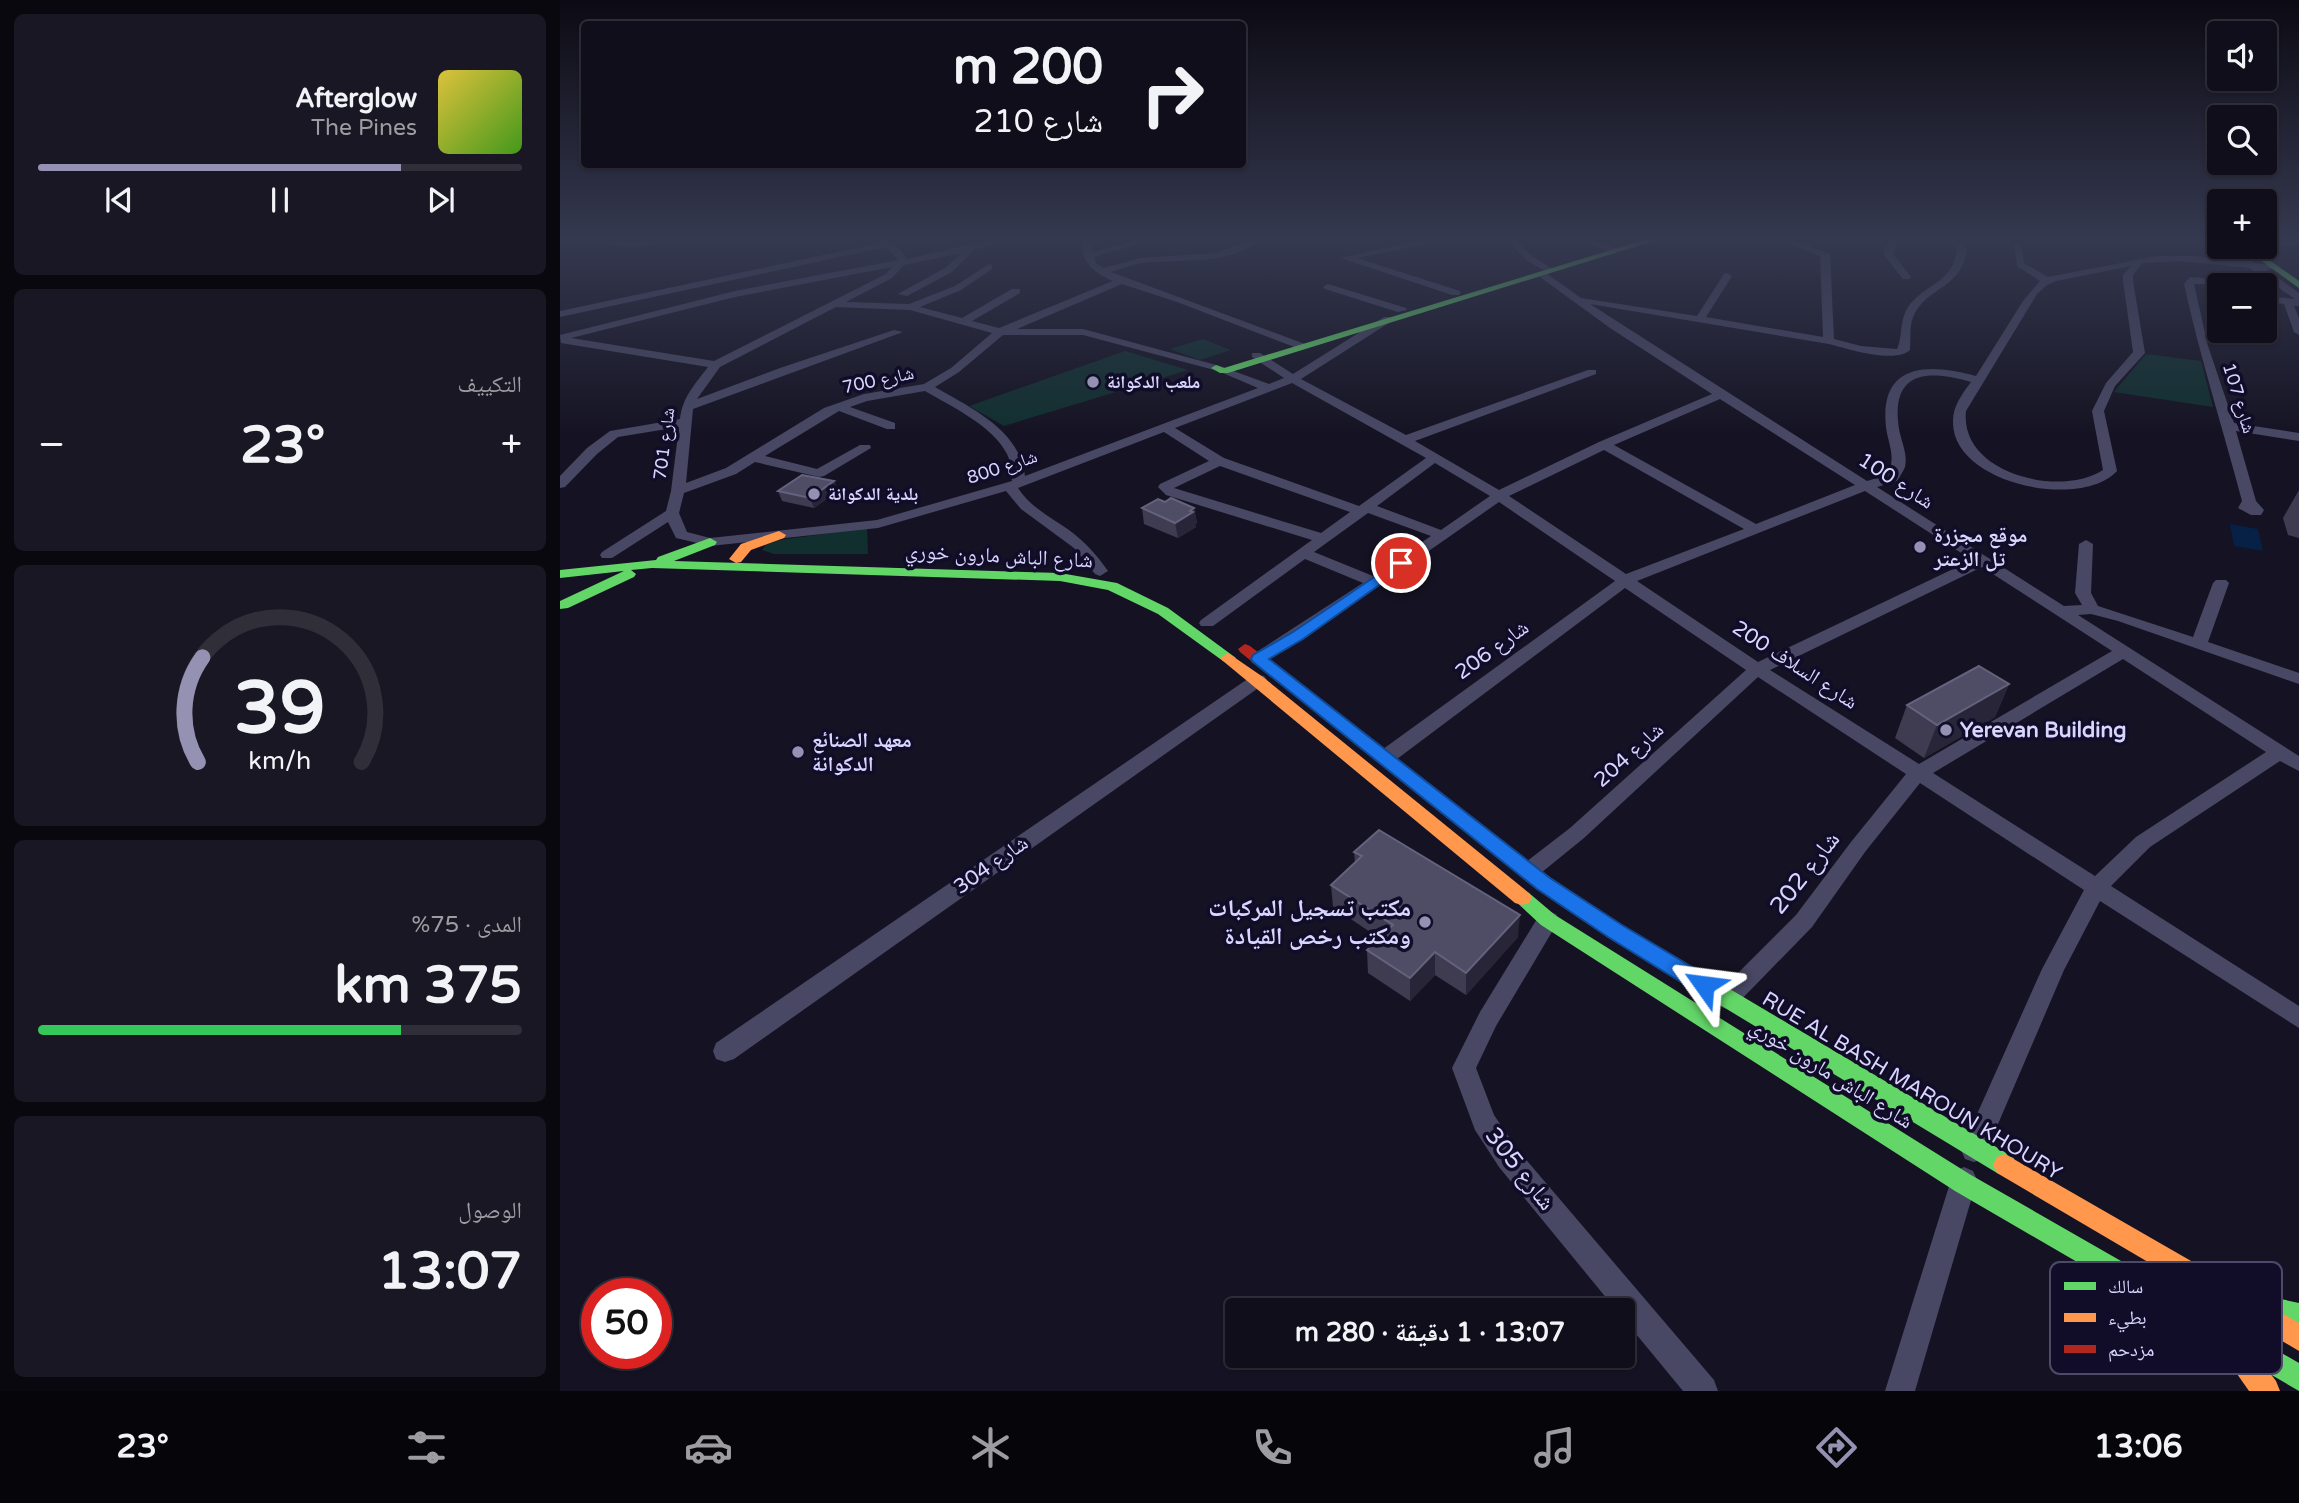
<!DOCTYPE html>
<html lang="ar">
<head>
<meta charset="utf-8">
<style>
  :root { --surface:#100e1a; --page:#191723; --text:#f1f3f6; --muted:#9c9ca2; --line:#302e39; --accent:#9491b2 }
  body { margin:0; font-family:"Varela Round","Noto Naskh Arabic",sans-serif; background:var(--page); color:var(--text); direction:rtl; height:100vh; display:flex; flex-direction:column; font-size:26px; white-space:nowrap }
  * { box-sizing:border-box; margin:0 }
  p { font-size:23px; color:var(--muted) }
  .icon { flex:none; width:38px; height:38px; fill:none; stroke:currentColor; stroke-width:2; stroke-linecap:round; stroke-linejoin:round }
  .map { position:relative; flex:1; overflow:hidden; direction:ltr }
  .drawer { display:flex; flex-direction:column; gap:14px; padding:14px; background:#09080e; width:560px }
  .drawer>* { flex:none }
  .banner { position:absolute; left:21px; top:21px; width:665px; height:147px; border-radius:7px; box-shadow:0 2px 5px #0004,0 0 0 2px var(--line); direction:rtl; background:#100e1a; color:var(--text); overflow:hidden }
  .controls { position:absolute; left:1647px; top:21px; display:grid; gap:14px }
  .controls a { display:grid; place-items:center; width:70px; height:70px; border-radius:7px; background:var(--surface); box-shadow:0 2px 5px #0004,0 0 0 2px var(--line); font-size:35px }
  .speed { position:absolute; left:21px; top:1278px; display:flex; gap:14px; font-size:35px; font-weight:700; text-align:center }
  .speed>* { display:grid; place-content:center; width:91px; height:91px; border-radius:50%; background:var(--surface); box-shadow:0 2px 5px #0004,0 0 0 2px var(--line); line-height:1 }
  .speed .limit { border:10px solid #d22; background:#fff; color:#111 }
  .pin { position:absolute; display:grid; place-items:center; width:60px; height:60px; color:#fff; margin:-30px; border:4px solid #fff; border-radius:50%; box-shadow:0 2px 7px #0007 }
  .me { position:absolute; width:77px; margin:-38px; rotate:301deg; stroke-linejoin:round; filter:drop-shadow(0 0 5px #0008) }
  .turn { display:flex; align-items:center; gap:24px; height:147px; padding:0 28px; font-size:32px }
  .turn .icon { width:91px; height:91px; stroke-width:2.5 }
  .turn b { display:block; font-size:49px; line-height:60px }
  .big { font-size:52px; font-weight:700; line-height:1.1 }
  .drawer .card { flex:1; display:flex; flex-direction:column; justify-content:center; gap:10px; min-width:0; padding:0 24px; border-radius:10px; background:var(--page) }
  .drawer .dial { align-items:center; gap:0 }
  .dial svg { height:182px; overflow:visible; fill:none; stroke:var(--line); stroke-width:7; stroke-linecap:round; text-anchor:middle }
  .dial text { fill:var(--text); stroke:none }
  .song { display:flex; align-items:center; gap:21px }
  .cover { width:84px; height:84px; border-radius:10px; background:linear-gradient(135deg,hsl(50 70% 55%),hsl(100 70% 35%)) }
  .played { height:7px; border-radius:4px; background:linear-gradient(90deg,var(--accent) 75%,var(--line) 75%) }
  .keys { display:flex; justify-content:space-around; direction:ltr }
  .heat { display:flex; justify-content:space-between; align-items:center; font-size:38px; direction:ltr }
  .charge { height:10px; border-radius:5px; background:linear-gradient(90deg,#34c759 75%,var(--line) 0) }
  .trip { position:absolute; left:665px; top:1298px; width:410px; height:70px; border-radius:7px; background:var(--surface); box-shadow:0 2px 5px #0004,0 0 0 2px var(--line); font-weight:700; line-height:70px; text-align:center; direction:rtl }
  .menu { display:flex; height:112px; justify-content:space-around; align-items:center; background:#06060a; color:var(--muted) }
  .menu .icon { width:49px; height:49px }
  .menu .active { color:var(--accent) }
  .menu b { font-size:32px; color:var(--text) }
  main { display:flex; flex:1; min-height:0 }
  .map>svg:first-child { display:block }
</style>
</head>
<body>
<main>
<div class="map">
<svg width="1739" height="1391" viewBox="0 0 1739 1391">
  <rect width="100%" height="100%" fill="#151323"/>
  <g fill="#112f2f">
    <polygon points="1645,307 1659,309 1659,331 1685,331 1688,345 1654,340"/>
    <polygon points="643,339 671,350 640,360 610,349"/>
    <polygon points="565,351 628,370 444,426 409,406"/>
    <polygon points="1586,354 1641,361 1653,407 1554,392"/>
    <polygon points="307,528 308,554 214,554 202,550 206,545 220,540"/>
  </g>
  <polygon fill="#062046" points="1670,524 1698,529 1703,551 1674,546"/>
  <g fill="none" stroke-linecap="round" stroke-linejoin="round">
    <g fill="#484864" fill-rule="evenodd">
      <polygon points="7,239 73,242 122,239 73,248"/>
      <path d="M 316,239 C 331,239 339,246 347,259 L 433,239 L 448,239 L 414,250 L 392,272 L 347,296 L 338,294 L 385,268 L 402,253 L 344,265 L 332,278 L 286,302 L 349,304 L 395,286 L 429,264 L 432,265 L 432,269 L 401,290 L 360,307 L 402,318 L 452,289 L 460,289 L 460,293 L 412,321 L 439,328 L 553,281 C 533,272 520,262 522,239 L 531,239 L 532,252 L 579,239 L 594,239 L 534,257 L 536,263 L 544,268 L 580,258 L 656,253 L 691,239 L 702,239 C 667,267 623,258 582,263 C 571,265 561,269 551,272 L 745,344 L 745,348 L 737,348 L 617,302 L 562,284 L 457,329 L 523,329 L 660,366 L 709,384 L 724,378 L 692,357 L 692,353 L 700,353 L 733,374 L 824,317 L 832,317 L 832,321 L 741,379 L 846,435 L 1028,370 L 1036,370 L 1036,374 L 855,441 L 939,490 L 1039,442 L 1152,394 L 1050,328 L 980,277 L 980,273 L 986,273 L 1021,298 L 1137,316 L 1164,274 L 1167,273 L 1172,276 L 1146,317 L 1263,337 L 1260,256 L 1217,239 L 1231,239 L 1270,254 L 1274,339 L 1301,346 L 1337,349 C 1343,336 1339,321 1348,307 C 1366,282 1392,285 1397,249 L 1384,239 L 1401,241 L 1407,249 C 1401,291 1366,286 1353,317 C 1349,327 1351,339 1350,350 C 1335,364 1288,349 1269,344 L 1030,304 L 1307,481 L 1327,475 C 1337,458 1328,444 1326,427 C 1319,362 1369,363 1416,376 L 1463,301 L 1480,281 L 1457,266 L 1454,244 L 1462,246 L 1464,263 L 1488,277 L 1597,256 L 1634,256 L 1679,261 L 1660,247 L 1670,247 L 1695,263 L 1717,265 L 1717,269 L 1706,269 L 1739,293 L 1739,306 L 1734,306 L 1739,318 L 1739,335 L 1734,332 L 1724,304 L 1704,302 L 1704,296 L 1735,299 L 1690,268 L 1621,261 L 1582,263 L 1573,275 L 1573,281 L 1585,353 L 1555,386 L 1544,411 L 1557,471 C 1520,511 1391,483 1393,421 C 1393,406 1402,394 1411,382 C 1367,369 1330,371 1339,429 C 1341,441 1348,454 1345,467 C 1343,472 1340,476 1337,481 L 1317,487 L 1504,606 L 1522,605 L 1515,593 L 1519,544 L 1526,540 L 1533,544 L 1531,593 L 1538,606 L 1633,637 L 1653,583 L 1656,580 L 1666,580 L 1669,583 L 1648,642 L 1739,673 L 1739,684 L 1558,621 L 1531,614 L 1518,615 L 1739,756 L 1739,771 L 1720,761 L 1590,847 L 1551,886 L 1739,1006 L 1739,1028 L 1540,901 L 1504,970 L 1423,1159 L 1414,1162 L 1405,1159 L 1401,1150 L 1405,1141 L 1482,969 L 1524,890 L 1360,783 L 1305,852 L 1252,927 L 1175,1006 L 1167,1009 L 1159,1006 L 1155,999 L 1159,992 L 1236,915 L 1291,842 L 1346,774 L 1198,677 L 1024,838 L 976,877 L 969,879 L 962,877 L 959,871 L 962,865 L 1010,828 L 1186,670 L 1065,588 L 833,762 L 819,762 L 817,757 L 819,752 L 1055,581 L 939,502 L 744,638 L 698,664 L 692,663 L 690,659 L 692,655 L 803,583 L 745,559 L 653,626 L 641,626 L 639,623 L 641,620 L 752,540 L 606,495 L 598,487 L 600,484 L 649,461 L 604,432 L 458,488 C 470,507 492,518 509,530 C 525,542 537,555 548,571 L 540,576 L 535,574 L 514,548 L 461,509 L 446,491 L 318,528 L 150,546 L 116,538 L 108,522 L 52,558 L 42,558 L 40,555 L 42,552 L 106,511 L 111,491 L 119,427 L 58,437 L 37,454 L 5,487 L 0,488 L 0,476 L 27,448 L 50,431 L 120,419 C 122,398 135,384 148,367 L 1,343 L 0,335 L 175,291 L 338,260 L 326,247 L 0,317 L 0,311 L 320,243 ZM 1571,266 L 1563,275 L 1563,281 L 1573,352 L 1546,383 L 1532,411 L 1543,470 C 1501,498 1399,474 1406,411 L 1477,294 L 1487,285 L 1496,281 ZM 332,267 L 326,274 L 154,361 L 11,338 L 175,297 ZM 276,307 L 350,310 L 432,333 L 391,368 L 364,384 L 304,394 L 264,408 L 166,468 L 126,483 L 133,409 L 343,332 L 334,330 L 220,368 L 137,399 L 160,367 ZM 443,335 L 523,335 L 658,371 L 698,388 L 465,476 C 460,430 411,408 375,387 L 399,372 ZM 732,383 L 866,458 L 799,506 L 664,458 L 615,428 ZM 365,391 C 392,407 432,425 447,454 C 451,462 451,472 452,481 L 317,520 L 150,538 L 127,532 L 119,513 L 124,493 L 176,474 L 195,462 L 259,477 L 264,476 L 311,448 L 310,445 L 300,445 L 257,469 L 205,456 L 279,411 L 327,429 L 335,429 L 335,423 L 290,407 L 307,401 ZM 1160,399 L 1295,485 L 1196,524 L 1054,445 ZM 1044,450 L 1184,529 L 1066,574 L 949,496 ZM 875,463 L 930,496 L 881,530 L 817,506 ZM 660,466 L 790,512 L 761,533 L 614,488 ZM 1305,491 L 1412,560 L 1198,662 L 1077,581 ZM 808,513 L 871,536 L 813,576 L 754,552 ZM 1422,567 L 1552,651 L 1359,764 L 1210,670 ZM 1563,659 L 1706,752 L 1576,837 L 1535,876 L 1373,773 Z"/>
      <polygon points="862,239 905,239 862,245 797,258 900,291 900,295 892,295 781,258"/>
      <polygon points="946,239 955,239 972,256 993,269 985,271 966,260"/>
      <polygon points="1015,239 1029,239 1056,249 1051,252"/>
      <polygon points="1330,239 1339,239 1333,254 1351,277 1349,279 1343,279 1323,254"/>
      <polygon points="1704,239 1739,239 1739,245 1704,244"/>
      <path d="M 1630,277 L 1690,282 L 1695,285 L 1634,284 L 1648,346 L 1674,423 L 1739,433 L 1739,441 L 1676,431 L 1696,501 L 1704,510 L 1701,515 L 1691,515 L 1678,508 L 1682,501 C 1663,429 1640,357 1624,284 Z"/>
      <polygon points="768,284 846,308 847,310 838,312 765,289 763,287"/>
      <polygon points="698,675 704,676 707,680 704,684 174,1059 165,1062 156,1059 153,1051 156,1043 692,676"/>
      <polygon points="988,911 996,914 999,920 936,1026 916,1068 934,1115 957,1149 1154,1380 1158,1391 1123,1391 1062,1317 1062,1311 1057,1311 939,1167 915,1130 892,1068 920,1012 980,914"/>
      <polygon points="1404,1167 1413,1171 1417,1180 1355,1391 1325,1391 1391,1180 1395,1171"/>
    </g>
    <g fill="#63d668" fill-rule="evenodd">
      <polygon points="1087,239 1100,239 668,373 660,373 651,368 656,365 664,368"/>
      <polygon points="1682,247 1691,247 1739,281 1739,288"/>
      <polygon points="150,538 157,542 155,545 114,561 500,573 557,583 608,608 676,658 668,663 663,661 598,614 548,590 500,581 92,568 71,570 76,574 74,577 8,608 0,609 0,601 64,571 0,578 0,570 96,560 98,557"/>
      <polygon points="930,834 936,836 991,878 1062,925 1453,1157 1457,1165 1453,1173 1445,1176 1437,1173 1048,937 977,888 924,846 921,841 924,836"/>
      <polygon points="962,891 969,893 995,915 1411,1175 1739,1363 1739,1391 1395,1191 981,925 952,898 955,893"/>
      <polygon points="1680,1290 1739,1303 1739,1329 1671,1312 1667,1303 1671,1294"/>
    </g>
    <g fill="#ff974d" fill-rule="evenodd">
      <polygon points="219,531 226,535 224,538 191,550 181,562 176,563 169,559 181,544"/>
      <polygon points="668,653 703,677 969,893 972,898 969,903 962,905 955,903 663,661 660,658"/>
      <polygon points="1445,1154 1739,1323 1739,1351 1437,1173 1433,1165 1437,1157"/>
      <polygon points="1663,1319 1672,1323 1716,1381 1720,1391 1689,1391 1654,1341 1650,1332 1654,1323"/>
    </g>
    <polygon fill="#b3261e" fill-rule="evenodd" points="685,644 690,646 936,836 939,841 936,846 930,848 924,846 680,652 678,649"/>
  </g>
  <g fill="#3f3c52">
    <polygon points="274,481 278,491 254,508 222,501 218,491"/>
    <polygon points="1739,490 1739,538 1728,535 1723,518"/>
    <polygon points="605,502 634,508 637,523 635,524 636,527 618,538 584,524 582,508"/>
    <polygon points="1449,684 1435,717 1364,758 1335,738 1347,705"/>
    <polygon points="794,852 958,937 906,995 875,975 850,1001 808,973 807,950 819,938 773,907 771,885 795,863"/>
  </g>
  <g fill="#272537">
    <polygon points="274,481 278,491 254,508 250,498"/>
    <polygon points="634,508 637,523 635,524 636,527 618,538 615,523"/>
    <polygon points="1449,684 1435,717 1364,758 1377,725"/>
    <polygon points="960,915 958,937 906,995 906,973"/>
    <polygon points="875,952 875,975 850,1001 850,978"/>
  </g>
  <g fill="#4f4d65" stroke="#64627d" stroke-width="2">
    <polygon points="242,475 274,481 250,498 218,491"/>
    <polygon points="611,498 634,508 630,511 633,512 615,523 582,508 598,499 605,502"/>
    <polygon points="1419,666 1449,684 1377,725 1347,705"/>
    <polygon points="819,830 960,915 906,973 875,952 850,978 807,950 833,925 771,885 802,856 794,852"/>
  </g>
  <linearGradient id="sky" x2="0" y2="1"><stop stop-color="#0c0a13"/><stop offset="0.55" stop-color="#353950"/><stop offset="1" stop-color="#353950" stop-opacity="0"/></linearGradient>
  <rect width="1739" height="434" fill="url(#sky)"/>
  <polygon fill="#1a73e8" stroke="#114b97" stroke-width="2" points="841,559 848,563 846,566 743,639 709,659 990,878 1062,925 1152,979 1155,985 1152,992 1144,994 1137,992 1048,937 977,889 693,662 691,659 693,655 733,632"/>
  <g fill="#9491b2" stroke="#110d29" stroke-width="2.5">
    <circle cx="533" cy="382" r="7"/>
    <circle cx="254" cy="494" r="7"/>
    <circle cx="1360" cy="547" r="7"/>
    <circle cx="1386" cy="730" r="7"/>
    <circle cx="238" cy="752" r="7"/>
    <circle cx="865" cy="922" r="7"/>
  </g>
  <g text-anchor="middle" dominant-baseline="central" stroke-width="7" stroke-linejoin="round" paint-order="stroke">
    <g font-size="18" fill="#d8d5ff" stroke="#110d29">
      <text transform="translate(318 380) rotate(-12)">شارع 700</text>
      <text transform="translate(1679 398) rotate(73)">شارع 107</text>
      <text transform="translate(104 444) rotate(-83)">شارع 701</text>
      <text transform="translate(442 467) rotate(-18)">800 شارع</text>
    </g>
    <g font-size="18" font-weight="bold" fill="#d8d5ff" stroke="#110d29" text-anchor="start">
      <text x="547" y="382">ملعب الدكوانة</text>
      <text x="268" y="494">بلدية الدكوانة</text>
    </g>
    <g font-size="21" fill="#d8d5ff" stroke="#110d29">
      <text transform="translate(1336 481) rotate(33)">شارع 100</text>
      <text transform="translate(439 556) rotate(3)">شارع الباش مارون خوري</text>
      <text transform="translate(932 650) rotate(-36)">شارع 206</text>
      <text transform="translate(1235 665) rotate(33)">200 شارع السلاف</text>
      <text transform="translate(1069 755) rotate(-42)">شارع 204</text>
      <text transform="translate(431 865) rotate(-35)">شارع 304</text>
      <text transform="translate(1271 1074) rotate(32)">شارع الباش مارون خوري</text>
      <text transform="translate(1352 1086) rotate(31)">RUE AL BASH MAROUN KHOURY</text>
    </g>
    <g font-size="21" font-weight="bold" fill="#d8d5ff" stroke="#110d29" text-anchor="start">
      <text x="1374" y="535">موقع مجزرة<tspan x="1374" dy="24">تل الزعتر</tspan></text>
      <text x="1400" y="730">Yerevan Building</text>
      <text x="252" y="740">معهد الصنائع<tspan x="252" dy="24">الدكوانة</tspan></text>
    </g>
    <g font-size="24" fill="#d8d5ff" stroke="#110d29">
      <text transform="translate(1245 873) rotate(-52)">شارع 202</text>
      <text transform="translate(960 1169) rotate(52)">شارع 305</text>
    </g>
    <g font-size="24" font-weight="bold" fill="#d8d5ff" stroke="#110d29" text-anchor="end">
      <text x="851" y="908">مكتب تسجيل المركبات<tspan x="851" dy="28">ومكتب رخص القيادة</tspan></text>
    </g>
  </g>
  <rect x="1490" y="1262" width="232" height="112" rx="10" fill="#110d29" stroke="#4d4969" stroke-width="2"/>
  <rect x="1504" y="1282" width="32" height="8" fill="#63d668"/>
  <rect x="1504" y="1313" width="32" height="9" fill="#ff974d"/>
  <rect x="1504" y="1345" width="32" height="8" fill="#b3261e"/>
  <g font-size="19" fill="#d8d5ff">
    <text x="1548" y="1293">سالك</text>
    <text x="1548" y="1324">بطيء</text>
    <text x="1548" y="1356">مزدحم</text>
  </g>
</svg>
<div class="controls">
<a><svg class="icon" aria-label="sound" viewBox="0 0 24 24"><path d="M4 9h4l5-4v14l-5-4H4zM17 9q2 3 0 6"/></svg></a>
<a><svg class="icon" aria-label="search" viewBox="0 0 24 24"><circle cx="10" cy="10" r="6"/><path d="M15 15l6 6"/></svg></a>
<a>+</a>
<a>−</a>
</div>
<div class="speed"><div class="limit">50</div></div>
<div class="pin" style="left:841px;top:563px;background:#d93025"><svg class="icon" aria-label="arrive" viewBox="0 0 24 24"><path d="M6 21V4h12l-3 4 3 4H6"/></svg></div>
<svg class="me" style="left:1144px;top:985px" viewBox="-20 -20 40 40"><path d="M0-17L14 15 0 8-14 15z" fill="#1a73e8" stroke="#fff" stroke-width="4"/></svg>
<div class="trip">13:07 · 1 دقيقة · 280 m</div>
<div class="banner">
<div class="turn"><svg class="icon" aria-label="right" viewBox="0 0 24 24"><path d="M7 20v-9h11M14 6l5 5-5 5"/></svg><div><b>200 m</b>شارع 210</div></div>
</div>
</div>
<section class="drawer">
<div class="card">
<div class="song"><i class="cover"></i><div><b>Afterglow</b><p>The Pines</p></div></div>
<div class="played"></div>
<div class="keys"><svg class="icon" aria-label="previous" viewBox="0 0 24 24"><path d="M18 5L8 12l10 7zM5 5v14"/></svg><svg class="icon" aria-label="pause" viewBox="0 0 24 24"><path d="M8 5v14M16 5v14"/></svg><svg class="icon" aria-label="next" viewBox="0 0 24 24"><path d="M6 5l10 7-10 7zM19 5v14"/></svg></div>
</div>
<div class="card"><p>التكييف</p>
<div class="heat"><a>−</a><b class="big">23°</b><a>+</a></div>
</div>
<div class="card dial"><svg viewBox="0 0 100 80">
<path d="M14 69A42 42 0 1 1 86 69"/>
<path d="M14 69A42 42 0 0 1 16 23" stroke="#9491b2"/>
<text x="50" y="56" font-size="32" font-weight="700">39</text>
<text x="50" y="72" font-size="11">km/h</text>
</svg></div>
<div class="card"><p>المدى · 75%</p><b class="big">375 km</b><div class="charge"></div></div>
<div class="card"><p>الوصول</p><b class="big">13:07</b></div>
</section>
</main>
<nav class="menu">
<b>13:06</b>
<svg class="icon active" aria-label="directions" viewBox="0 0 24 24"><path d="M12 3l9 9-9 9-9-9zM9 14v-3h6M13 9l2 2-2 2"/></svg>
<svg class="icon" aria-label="music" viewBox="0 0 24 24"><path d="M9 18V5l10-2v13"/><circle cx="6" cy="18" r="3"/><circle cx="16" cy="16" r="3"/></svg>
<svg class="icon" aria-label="phone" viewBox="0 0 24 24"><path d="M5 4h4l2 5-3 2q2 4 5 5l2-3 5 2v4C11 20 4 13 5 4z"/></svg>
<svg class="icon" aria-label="climate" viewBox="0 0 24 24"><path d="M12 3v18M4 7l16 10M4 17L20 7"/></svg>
<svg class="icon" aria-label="car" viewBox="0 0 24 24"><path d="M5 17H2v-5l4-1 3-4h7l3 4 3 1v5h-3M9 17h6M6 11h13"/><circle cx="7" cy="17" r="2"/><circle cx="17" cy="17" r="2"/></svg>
<svg class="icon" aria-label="filters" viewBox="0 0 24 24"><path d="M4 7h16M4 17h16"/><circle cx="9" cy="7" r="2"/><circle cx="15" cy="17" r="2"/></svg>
<b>23°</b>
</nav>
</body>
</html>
